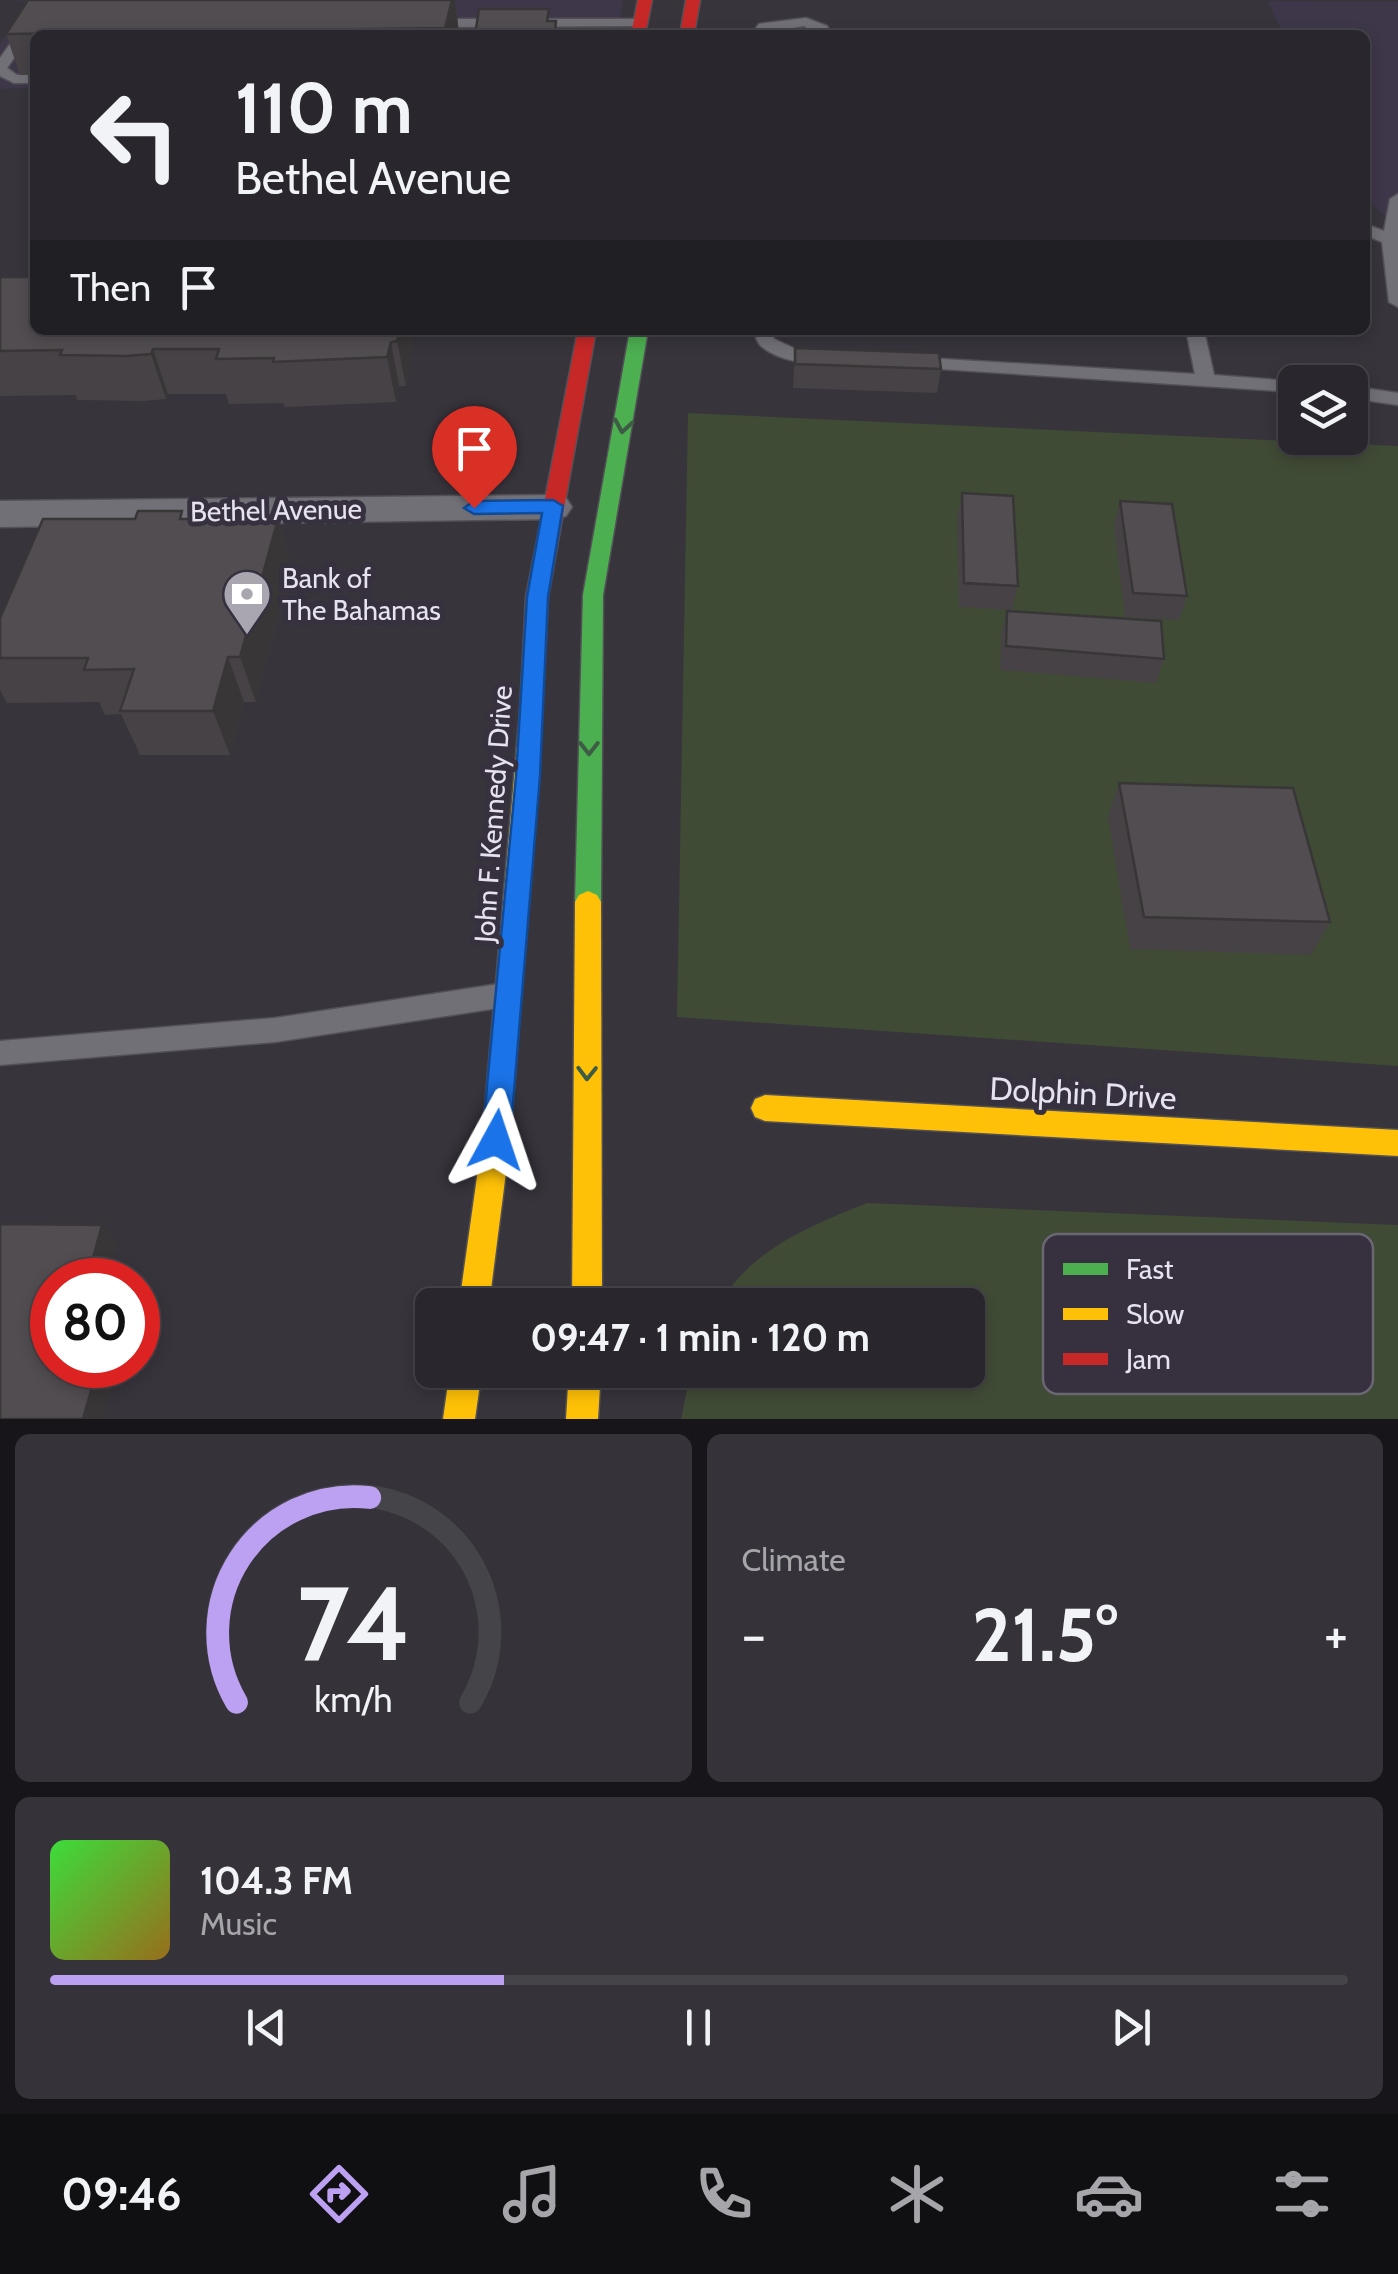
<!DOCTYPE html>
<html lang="en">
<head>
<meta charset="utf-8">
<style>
  :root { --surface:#29272d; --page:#353339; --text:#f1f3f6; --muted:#a5a5aa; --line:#454449; --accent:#bca0f2 }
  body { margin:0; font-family:Cabin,sans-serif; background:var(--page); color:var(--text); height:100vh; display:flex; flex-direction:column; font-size:38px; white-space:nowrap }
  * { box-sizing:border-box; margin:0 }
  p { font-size:32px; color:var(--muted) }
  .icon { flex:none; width:55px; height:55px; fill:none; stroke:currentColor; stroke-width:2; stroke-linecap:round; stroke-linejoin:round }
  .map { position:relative; height:1419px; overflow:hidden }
  .drawer { display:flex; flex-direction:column; gap:15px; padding:15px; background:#171519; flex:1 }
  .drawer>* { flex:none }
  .top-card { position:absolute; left:30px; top:30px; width:1340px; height:305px; border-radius:15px; box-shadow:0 5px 15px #0003,0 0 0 2px var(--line); background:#29272d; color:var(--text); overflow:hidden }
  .buttons { position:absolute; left:1278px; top:365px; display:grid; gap:20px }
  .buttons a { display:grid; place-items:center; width:90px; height:90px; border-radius:15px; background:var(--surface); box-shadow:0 5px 15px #0003,0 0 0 2px var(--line); font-size:50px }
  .speed { position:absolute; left:30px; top:1258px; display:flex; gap:20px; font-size:50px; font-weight:700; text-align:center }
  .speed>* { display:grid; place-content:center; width:130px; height:130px; border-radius:50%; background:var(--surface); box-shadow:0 5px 15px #0003,0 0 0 2px var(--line); line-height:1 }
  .speed .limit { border:15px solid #d22; background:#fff; color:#111 }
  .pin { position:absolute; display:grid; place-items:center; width:85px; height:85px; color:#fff; margin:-102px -42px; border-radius:50% 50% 50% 0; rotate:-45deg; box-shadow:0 0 10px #0007 }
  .pin .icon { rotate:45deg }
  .me { position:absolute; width:110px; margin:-55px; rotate:5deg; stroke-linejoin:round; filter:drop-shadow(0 0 8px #0008) }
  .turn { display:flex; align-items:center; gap:35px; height:210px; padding:0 40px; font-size:45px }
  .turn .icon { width:130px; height:130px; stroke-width:2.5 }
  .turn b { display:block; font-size:70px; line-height:85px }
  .then { display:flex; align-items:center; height:95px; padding:0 40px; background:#0003; gap:20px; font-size:38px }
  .big { font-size:75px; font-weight:700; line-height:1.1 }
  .drawer .card { flex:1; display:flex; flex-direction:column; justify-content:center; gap:15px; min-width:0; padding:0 35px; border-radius:15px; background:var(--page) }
  .drawer .dial { align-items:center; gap:0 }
  .dial svg { height:260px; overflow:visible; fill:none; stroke:var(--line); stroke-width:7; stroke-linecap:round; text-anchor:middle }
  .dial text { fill:var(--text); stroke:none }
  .song { display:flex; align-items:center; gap:30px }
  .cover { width:120px; height:120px; border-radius:15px; background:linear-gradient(135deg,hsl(120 70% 55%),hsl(40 70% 35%)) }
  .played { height:10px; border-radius:5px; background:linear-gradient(90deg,var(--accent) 35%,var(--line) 35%) }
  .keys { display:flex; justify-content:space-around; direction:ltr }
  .heat { display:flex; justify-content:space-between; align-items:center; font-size:55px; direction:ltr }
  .drawer .tiles { flex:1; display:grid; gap:15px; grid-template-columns:1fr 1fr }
  .card:last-child { grid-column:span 2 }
  .trip { position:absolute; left:415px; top:1288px; width:570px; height:100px; border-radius:15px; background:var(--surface); box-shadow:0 5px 15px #0003,0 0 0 2px var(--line); font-weight:700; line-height:100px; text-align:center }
  .dock { display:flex; height:160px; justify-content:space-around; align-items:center; background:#101012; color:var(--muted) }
  .dock .icon { width:70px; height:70px }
  .dock .on { color:var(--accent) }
  .dock b { font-size:45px; color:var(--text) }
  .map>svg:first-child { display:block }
</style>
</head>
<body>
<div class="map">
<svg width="1398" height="1419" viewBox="0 0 1398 1419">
  <rect width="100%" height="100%" fill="#37343c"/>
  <g fill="#3e3649">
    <polygon points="0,0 623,0 617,35 35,35 35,88 0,89 0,43 31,1"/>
    <polygon points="1268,1 1398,2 1398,226 1365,199 1365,35 1284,35"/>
  </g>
  <g fill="#404b36">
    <polygon points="688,413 1398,446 1398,1066 677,1017"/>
    <path d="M 867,1203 L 1398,1225 L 1398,1419 L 681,1419 L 691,1370 L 968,1370 L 968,1305 L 718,1305 C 754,1248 807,1227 867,1203 Z"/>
  </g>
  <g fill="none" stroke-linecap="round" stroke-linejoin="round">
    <g stroke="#535057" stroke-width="3">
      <g id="lane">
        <polygon points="41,0 55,0 7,68 17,75 35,75 35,83 14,83 0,76 0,58"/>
        <polygon points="806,18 827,26 832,35 818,35 804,26 751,35 759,24"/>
        <polygon points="640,19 645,20 645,26 429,27 422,23 429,19"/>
        <polygon points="1398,194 1398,307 1389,302 1382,242 1365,235 1365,224 1384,231 1390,199"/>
        <path d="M 753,330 L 771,330 L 774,339 L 800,351 L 822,352 L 831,357 C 815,369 775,360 760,345 C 758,343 754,333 753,330 Z"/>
        <polygon points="1186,330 1204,330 1214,375 1302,382 1295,382 1295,392 909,367 900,362 909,357 1195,374"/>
        <polygon points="1350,386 1398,393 1398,405 1350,398"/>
        <polygon points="505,983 514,987 518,995 514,1003 505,1007 275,1042 0,1065 0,1041 275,1018"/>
      </g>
    </g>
    <g stroke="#535057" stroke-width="3">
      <polygon id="street" points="553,495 566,498 572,507 566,516 553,519 0,527 0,501"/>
    </g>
    <g stroke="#535057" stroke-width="3">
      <polygon id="fast" points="630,330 648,330 603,595 601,902 597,909 588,913 579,909 575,902 583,595"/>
    </g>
    <g stroke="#535057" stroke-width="3">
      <g id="slow">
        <polygon points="531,702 542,711 510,1141 489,1305 459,1305 482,1141 520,711"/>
        <polygon points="588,891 597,895 601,902 602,1305 572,1305 575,902 579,895"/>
        <polygon points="765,1095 1398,1130 1398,1156 765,1121 755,1117 751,1108 755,1099"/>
        <polygon points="450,1370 482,1370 475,1419 443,1419"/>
        <polygon points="569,1370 601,1370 598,1419 566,1419"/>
      </g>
    </g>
    <g stroke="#535057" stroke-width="3">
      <g id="jam">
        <polygon points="638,0 652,0 645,35 631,35"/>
        <polygon points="686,0 700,0 694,35 680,35"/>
        <polygon points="578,330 596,330 548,597 542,711 531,720 520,711 526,597"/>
      </g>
    </g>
    <use href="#lane" fill="#727077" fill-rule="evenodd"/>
    <use href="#street" fill="#727077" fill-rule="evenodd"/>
    <use href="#fast" fill="#4caf50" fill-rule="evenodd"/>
    <use href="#slow" fill="#ffc107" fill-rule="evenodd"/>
    <use href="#jam" fill="#c62828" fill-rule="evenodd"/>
  </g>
  <g fill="#474245">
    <polygon points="28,0 455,0 459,33 459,35 35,35 35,75 20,75 6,34"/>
    <polygon points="0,277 35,330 415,330 406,386 399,386 396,402 285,407 283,403 229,404 226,394 168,394 166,399 143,401 77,400 76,395 0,396"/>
    <polygon points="807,330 830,330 829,333"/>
    <polygon points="836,330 860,330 858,337 836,334"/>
    <polygon points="795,348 941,369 937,393 793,388"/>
    <polygon points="962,493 1018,586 1012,610 959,607 957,518"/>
    <polygon points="1120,501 1187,596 1179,620 1125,617 1114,525"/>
    <polygon points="185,519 278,519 291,564 256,702 244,702 230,755 140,755 121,714 105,715 99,702 7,703 0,690 0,618"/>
    <polygon points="1007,611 1164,659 1156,683 1000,670 1001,635"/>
    <polygon points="1119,783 1330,922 1311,955 1130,949 1108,817"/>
  </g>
  <g fill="#393638">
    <polygon points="452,0 455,0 459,33 459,35 446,35 445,28"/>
    <polygon points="400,330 415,330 416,332 406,386 397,341"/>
    <polygon points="391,342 399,386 396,402 387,357"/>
    <polygon points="153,349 168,394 166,399 151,354"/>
    <polygon points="278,519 291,564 256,702 240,657"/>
    <polygon points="228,657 244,702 230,755 213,711"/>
    <polygon points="102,1225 117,1243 107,1280 87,1280"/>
    <polygon points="98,1365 115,1365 117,1367 103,1419 83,1419"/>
  </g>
  <g fill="#524d50" stroke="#393638" stroke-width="2.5">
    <polygon points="28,0 452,0 445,28 6,34"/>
    <polygon points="479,9 549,9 547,21 556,21 555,31 547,31 546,35 475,35"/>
    <polygon points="0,277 35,277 35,330 400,330 397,341 391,342 387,357 273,362 274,358 216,359 219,349 153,349 151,354 127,356 60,355 62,350 0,351"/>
    <polygon points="795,348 939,353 941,369 795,364"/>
    <polygon points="962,493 1013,496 1018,586 964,583"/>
    <polygon points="1120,501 1172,504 1187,596 1133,593"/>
    <polygon points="138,511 182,511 180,519 278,519 240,657 228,657 213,711 120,711 134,669 84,670 88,658 0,658 0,618 43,519 135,519"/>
    <polygon points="1007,611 1161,621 1164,659 1006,646"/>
    <polygon points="1119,783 1293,788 1330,922 1144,917"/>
    <polygon points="0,1224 102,1225 87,1280 52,1280 52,1365 98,1365 83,1419 0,1419"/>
  </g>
  <defs><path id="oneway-chevron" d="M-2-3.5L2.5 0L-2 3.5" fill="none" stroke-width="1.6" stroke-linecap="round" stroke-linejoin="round" transform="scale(2.5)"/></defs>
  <g stroke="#3e5c45">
    <use href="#oneway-chevron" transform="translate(623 426) rotate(100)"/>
    <use href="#oneway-chevron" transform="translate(589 748) rotate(90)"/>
    <use href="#oneway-chevron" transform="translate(587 1073) rotate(91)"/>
  </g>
  <polygon fill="#1a73e8" stroke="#114b97" stroke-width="2.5" points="553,500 563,506 548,597 540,776 510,1140 506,1150 496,1154 486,1150 482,1140 516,776 527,597 542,513 474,514 464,508 474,501"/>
  <defs>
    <g id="bank-pin" transform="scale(2.5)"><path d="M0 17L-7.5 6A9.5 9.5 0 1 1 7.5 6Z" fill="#a9a6b0" stroke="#36303f"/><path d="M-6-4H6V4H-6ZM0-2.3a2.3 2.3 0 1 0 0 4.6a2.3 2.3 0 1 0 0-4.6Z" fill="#fff"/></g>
  </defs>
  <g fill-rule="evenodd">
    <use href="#bank-pin" x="247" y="594"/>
  </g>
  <g text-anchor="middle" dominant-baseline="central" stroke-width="10" stroke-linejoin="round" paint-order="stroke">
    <g font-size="28" fill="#e7e3ee" stroke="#36303f">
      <text transform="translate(276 510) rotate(-1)">Bethel Avenue</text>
      <text transform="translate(493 814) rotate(-86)">John F. Kennedy Drive</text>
    </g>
    <g font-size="28" fill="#e7e3ee" stroke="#36303f" text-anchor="start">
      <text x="282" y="578">Bank of<tspan x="282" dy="32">The Bahamas</tspan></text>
    </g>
    <g font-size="32" fill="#e7e3ee" stroke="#36303f">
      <text transform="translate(1083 1093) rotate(3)">Dolphin Drive</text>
    </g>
  </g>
  <rect x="1043" y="1234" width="330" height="160" rx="15" fill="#36303f" stroke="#6b6674" stroke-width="2.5"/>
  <rect x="1063" y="1263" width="45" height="12" fill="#4caf50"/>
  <rect x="1063" y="1308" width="45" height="12" fill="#ffc107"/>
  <rect x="1063" y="1353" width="45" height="12" fill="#c62828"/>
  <g font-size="28" fill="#e7e3ee">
    <text x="1126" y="1279">Fast</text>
    <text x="1126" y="1324">Slow</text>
    <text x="1126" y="1369">Jam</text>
  </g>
</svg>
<div class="buttons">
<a><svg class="icon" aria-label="layers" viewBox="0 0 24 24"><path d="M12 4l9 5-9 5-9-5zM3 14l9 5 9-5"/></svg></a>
</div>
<div class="speed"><div class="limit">80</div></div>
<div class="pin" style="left:474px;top:508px;background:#d93025"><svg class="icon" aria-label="arrive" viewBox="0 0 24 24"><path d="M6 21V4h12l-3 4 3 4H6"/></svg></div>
<svg class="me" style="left:496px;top:1140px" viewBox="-20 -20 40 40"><path d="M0-17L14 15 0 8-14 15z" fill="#1a73e8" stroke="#fff" stroke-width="4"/></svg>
<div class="trip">09:47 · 1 min · 120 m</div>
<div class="top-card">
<div class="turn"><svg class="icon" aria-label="left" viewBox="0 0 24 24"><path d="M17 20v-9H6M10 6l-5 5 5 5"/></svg><div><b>110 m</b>Bethel Avenue</div></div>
<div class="then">Then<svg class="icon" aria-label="arrive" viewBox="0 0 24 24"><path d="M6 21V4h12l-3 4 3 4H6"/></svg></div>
</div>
</div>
<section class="drawer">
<div class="tiles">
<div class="card dial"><svg viewBox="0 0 100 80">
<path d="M14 69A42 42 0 1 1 86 69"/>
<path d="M14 69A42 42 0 0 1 55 6" stroke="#bca0f2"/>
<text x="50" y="56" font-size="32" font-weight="700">74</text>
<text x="50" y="72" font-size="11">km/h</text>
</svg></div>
<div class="card"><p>Climate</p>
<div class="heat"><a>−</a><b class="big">21.5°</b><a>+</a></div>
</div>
<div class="card">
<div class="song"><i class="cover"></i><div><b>104.3 FM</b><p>Music</p></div></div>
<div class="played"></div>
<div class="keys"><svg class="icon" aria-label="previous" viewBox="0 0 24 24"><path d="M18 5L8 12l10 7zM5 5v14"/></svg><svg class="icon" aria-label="pause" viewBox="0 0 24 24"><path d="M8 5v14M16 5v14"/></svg><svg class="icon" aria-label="next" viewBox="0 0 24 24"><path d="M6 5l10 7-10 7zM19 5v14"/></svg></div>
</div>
</div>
</section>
<nav class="dock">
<b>09:46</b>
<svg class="icon on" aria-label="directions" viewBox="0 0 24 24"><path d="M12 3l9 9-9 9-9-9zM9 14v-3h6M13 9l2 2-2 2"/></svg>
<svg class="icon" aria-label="music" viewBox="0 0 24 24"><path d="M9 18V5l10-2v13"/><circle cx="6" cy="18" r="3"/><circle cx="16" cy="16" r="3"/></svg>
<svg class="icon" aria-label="phone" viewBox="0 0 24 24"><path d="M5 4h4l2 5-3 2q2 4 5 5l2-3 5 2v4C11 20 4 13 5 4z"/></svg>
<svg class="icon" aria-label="climate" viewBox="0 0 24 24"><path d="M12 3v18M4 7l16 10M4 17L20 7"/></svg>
<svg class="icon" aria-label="car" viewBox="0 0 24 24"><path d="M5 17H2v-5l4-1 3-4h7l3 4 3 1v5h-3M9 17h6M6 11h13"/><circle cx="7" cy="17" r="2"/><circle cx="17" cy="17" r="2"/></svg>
<svg class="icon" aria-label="filters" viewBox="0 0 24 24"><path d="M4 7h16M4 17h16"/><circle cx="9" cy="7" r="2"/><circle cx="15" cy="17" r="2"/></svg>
</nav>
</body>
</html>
